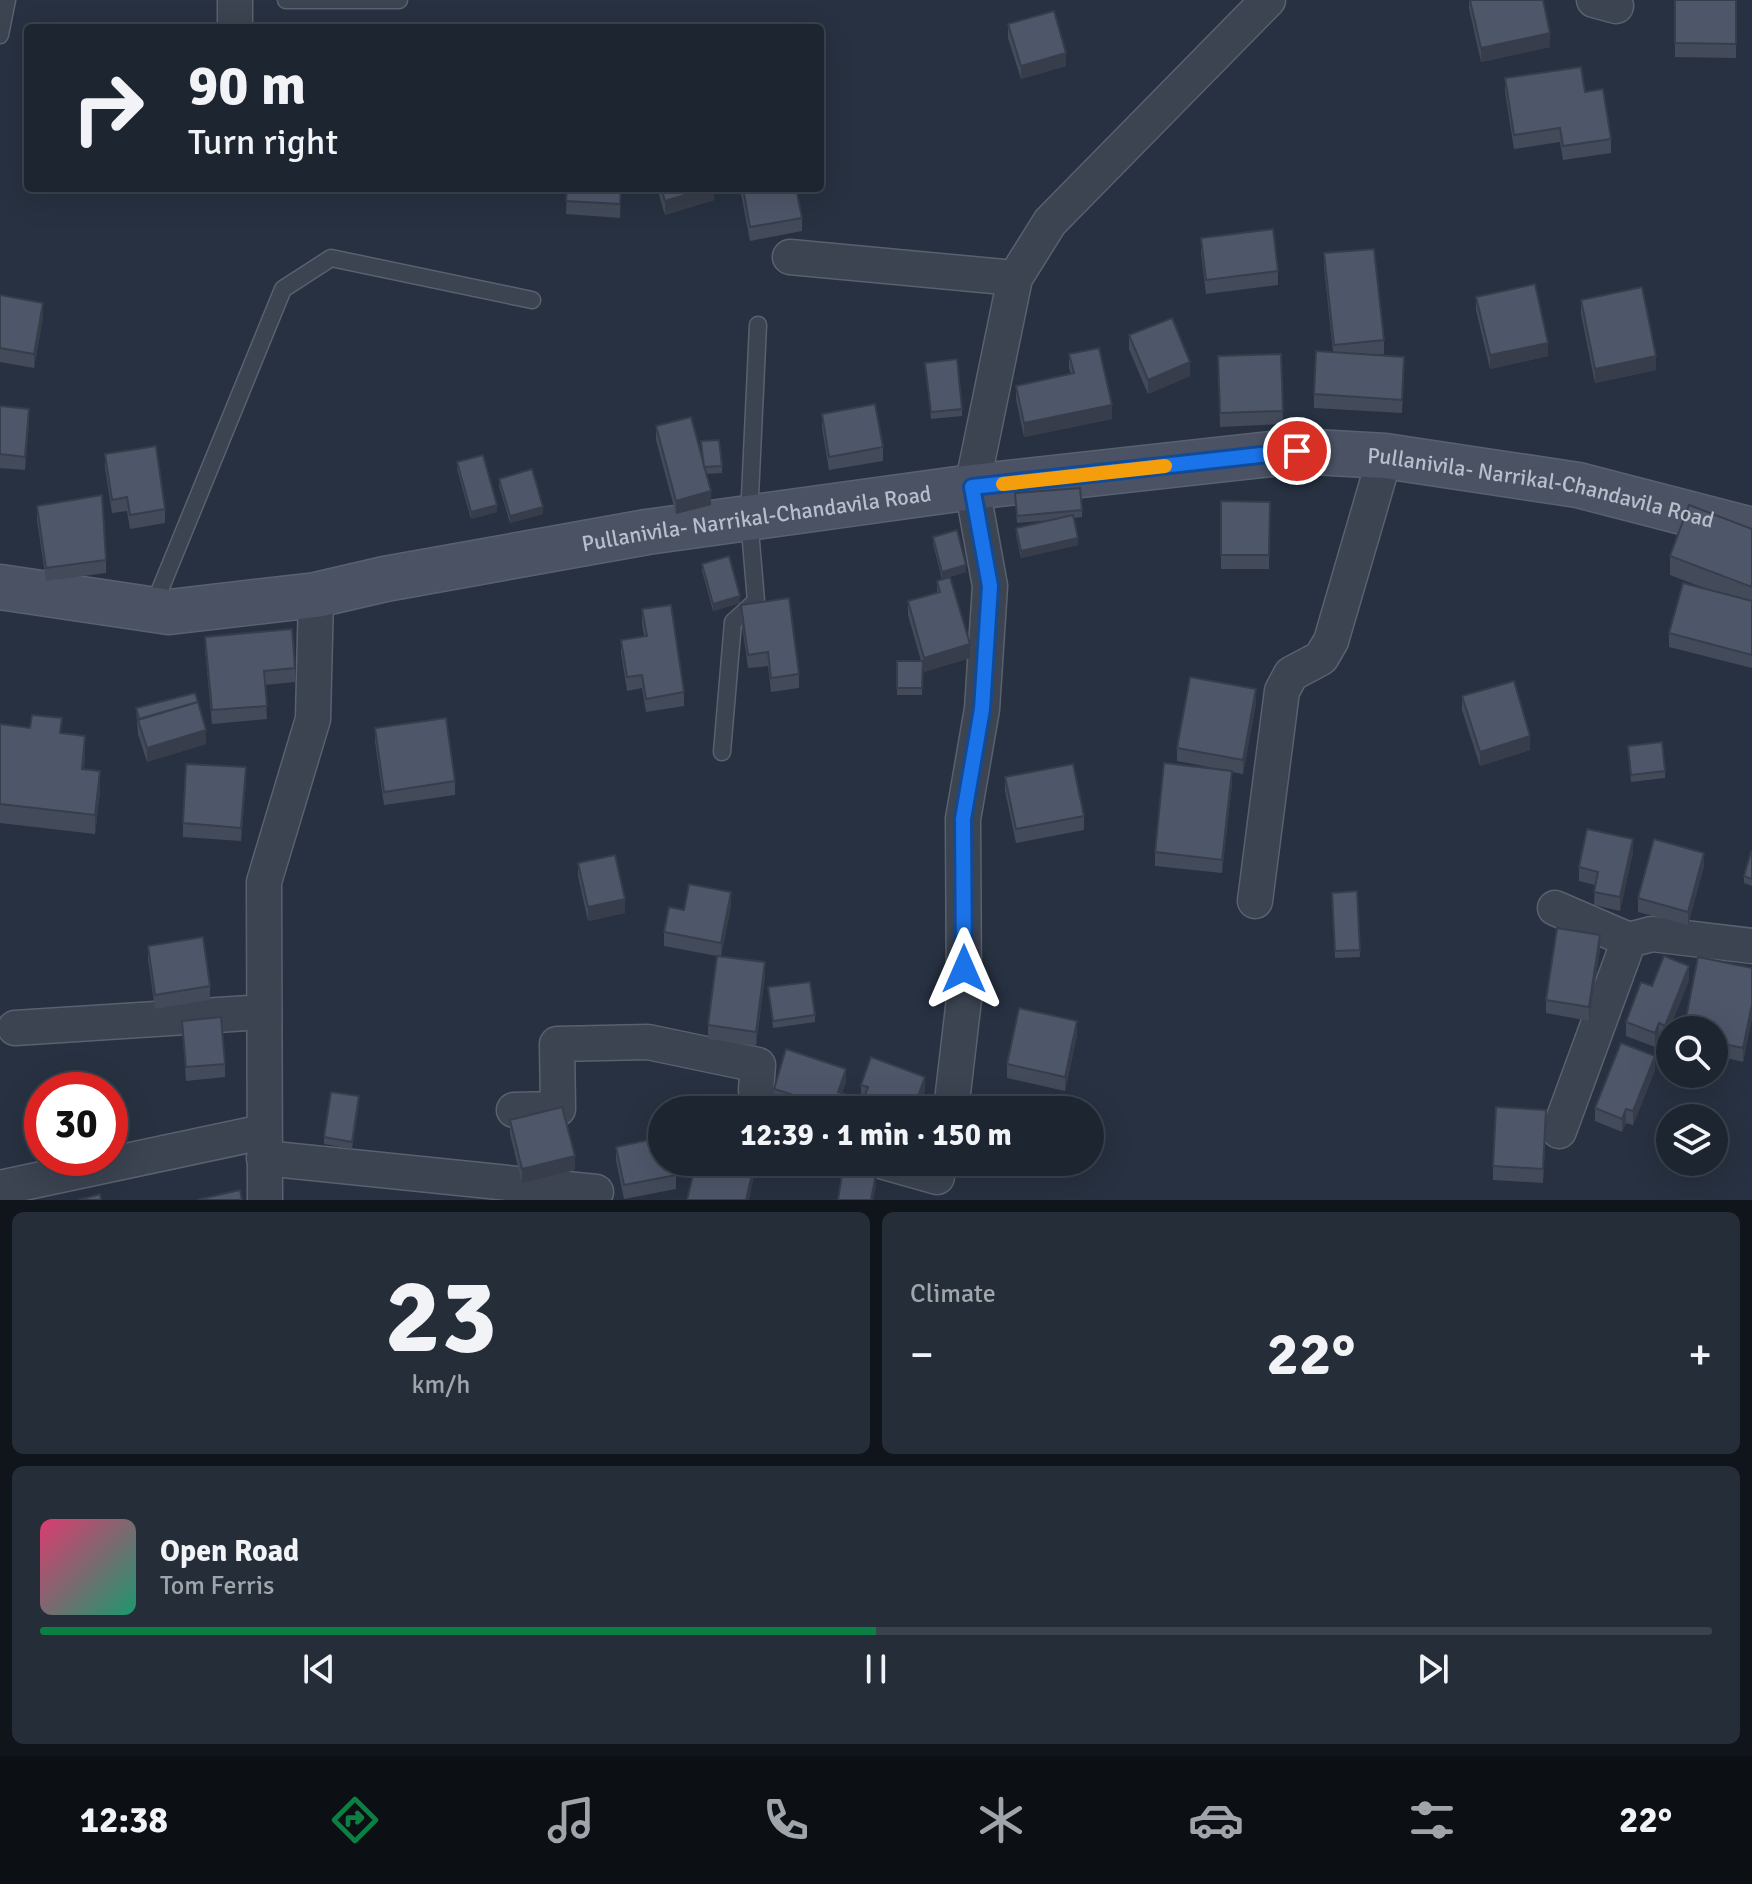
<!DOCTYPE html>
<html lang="en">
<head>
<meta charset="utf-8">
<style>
  :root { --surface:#1d2531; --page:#252d39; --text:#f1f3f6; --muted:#a0a5ab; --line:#3b424d; --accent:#0b8043 }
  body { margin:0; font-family:Signika,sans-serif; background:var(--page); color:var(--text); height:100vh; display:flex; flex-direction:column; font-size:30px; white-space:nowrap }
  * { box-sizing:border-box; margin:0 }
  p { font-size:26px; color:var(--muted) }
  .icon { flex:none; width:44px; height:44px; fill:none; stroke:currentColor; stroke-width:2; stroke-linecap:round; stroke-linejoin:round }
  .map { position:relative; height:1200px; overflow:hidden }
  .side { display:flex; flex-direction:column; gap:12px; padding:12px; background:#10141b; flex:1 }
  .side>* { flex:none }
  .guide { position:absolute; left:24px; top:24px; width:800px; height:168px; border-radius:8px; box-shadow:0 8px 32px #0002,0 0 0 2px var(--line); background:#1d2531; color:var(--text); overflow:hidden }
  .controls { position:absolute; left:1656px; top:1016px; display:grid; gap:16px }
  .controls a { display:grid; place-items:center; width:72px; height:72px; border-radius:50%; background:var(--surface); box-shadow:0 8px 32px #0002,0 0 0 2px var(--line); font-size:40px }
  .speed { position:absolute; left:24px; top:1072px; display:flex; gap:16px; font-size:40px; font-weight:700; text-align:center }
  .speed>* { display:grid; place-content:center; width:104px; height:104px; border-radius:50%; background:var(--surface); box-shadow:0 8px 32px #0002,0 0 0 2px var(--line); line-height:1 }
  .speed .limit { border:12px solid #d22; background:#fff; color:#111 }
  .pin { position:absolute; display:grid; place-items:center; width:68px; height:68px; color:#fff; margin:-34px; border:4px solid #fff; border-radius:50%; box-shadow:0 2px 8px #0007 }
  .me { position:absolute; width:88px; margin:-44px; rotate:0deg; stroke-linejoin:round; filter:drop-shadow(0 0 6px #0008) }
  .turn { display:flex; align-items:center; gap:28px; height:168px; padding:0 32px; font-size:36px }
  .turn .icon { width:104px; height:104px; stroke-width:2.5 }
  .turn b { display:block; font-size:56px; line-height:68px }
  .big { font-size:60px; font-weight:700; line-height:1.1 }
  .side .card { flex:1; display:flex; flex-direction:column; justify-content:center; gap:12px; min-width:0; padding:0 28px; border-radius:12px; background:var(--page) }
  .side .dial { align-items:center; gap:0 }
  .dial b { font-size:104px; line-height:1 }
  .song { display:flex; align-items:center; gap:24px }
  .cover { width:96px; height:96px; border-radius:12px; background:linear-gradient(135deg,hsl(340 70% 55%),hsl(160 70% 35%)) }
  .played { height:8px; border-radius:4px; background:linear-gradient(90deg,var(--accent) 50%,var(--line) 50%) }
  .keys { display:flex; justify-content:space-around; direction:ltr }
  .heat { display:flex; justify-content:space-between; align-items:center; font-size:44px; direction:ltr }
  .side .tiles { flex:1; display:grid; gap:12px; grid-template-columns:1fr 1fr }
  .card:last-child { grid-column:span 2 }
  .trip { position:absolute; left:648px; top:1096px; width:456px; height:80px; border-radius:40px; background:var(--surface); box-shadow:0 8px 32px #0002,0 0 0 2px var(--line); font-weight:700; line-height:80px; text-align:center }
  .tab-bar { display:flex; height:128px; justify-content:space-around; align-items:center; background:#0c0f14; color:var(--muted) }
  .tab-bar .icon { width:56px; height:56px }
  .tab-bar .on { color:var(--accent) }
  .tab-bar b { font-size:36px; color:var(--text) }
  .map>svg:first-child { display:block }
</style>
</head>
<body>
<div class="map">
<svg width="1752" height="1200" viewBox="0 0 1752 1200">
  <rect width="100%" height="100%" fill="#273141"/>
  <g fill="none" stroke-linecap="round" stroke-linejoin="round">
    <g stroke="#5a616e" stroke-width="19">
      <g id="lane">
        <polyline points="286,0 399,0"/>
        <polyline points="0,35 7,0"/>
        <polyline points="153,607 283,289 331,258 532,300"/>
        <polyline points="722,752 733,622 756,601 749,518 758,325"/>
      </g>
    </g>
    <g stroke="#5a616e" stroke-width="37">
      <g id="street">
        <polyline points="1594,0 1616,6"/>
        <polyline points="235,28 235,0"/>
        <polyline points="790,257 1015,278"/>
        <polyline points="1255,901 1282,691 1291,674 1321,658 1331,641 1385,456"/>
        <polyline points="1555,908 1629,940"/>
        <polyline points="15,1028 263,1012"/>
        <polyline points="514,1110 558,1109 557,1044 648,1042 758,1065 756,1090 761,1110"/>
        <polyline points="951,1110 964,999 963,819 982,709 990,586 972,487 1015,278 1050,222 1268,0"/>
        <polyline points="1559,1131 1629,940 1652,934 1752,946"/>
        <polyline points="264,1158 596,1192"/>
        <polyline points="884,1162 937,1177"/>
        <polyline points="0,1188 263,1132"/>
        <polyline points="265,1200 264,882 313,719 316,595"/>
      </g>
    </g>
    <g stroke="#5a616e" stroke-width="47">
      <g id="secondary">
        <path id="s1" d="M 0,587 L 169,612 L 316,595 L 385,579 L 647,532 L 972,487 L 1297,451 L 1385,456 L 1578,485 L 1752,530"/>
      </g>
    </g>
    <use href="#lane" stroke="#3c4351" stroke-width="16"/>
    <use href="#street" stroke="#3c4351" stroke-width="34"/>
    <use href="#secondary" stroke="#4a5264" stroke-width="44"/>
  </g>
  <g fill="#434b5b">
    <polygon points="1469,0 1543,0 1550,47 1481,62 1469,8"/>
    <polygon points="1675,0 1736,0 1736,58 1675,57"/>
    <polygon points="1008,24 1066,66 1021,79 1008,38"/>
    <polygon points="1505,78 1585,92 1611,139 1611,153 1563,160 1560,142 1514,149 1505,92"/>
    <polygon points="567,188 621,188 620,218 566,214"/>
    <polygon points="657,188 714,188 714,200 665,215"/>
    <polygon points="740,188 796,188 802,218 802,231 750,241"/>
    <polygon points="1201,238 1278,271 1278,285 1206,294 1201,252"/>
    <polygon points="1324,253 1384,340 1384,354 1372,355 1404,371 1402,413 1314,408 1314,394 1333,352 1324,267"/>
    <polygon points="0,295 43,317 34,368 0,362"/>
    <polygon points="1476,297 1548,356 1490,369 1476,310"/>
    <polygon points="1581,300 1656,370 1595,383 1581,314"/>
    <polygon points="1129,335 1190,376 1148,394 1129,349"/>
    <polygon points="1069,354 1112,419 1024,437 1016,399 1016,386 1071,374 1069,368"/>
    <polygon points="1281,354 1283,424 1220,427 1218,356"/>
    <polygon points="925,363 962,409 962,416 931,419"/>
    <polygon points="0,406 29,423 25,470 0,468"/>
    <polygon points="822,414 883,447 883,461 829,470 822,428"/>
    <polygon points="656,426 702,458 722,466 722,473 706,474 711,505 676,514 656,440"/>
    <polygon points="105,454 165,509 165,523 130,529 127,511 112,513 105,468"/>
    <polygon points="457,462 497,512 471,519 457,469"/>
    <polygon points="499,479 543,514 510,523 499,486"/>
    <polygon points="1015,500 1082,510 1082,517 1074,518 1078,545 1021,558 1016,535 1016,528 1052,520 1017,523"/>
    <polygon points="1221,501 1270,502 1269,569 1221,569"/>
    <polygon points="37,506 106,560 106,573 46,581 37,520"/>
    <polygon points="1752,529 1752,668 1669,647 1669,633 1704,588 1670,575 1670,556"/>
    <polygon points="933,537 966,572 942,579 933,544"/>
    <polygon points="702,564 740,603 713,611 702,571"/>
    <polygon points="937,581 970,658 924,672 923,666 922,695 897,695 897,661 921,661 908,615 908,601 937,593"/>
    <polygon points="741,605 799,674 799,688 771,692 768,666 748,668 741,618"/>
    <polygon points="642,609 684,692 684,706 646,712 642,688 627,691 621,653 621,640 644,636 642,623"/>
    <polygon points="205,637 295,668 295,682 265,685 267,719 212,724 205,650"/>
    <polygon points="1462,696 1530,750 1480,766 1462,710"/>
    <polygon points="1256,703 1243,774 1232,772 1232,784 1222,873 1155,866 1155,852 1219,769 1177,761 1177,748"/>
    <polygon points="136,708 206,744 147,762 138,734"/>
    <polygon points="0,724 62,733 85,756 84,769 100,791 95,834 0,823"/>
    <polygon points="375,728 455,781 455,795 384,805 375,742"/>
    <polygon points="1628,746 1665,771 1665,778 1631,782"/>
    <polygon points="1005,777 1084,816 1084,830 1016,843 1005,791"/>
    <polygon points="246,781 241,841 183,837 183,823"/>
    <polygon points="1633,852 1620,911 1594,905 1595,885 1579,881 1579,867"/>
    <polygon points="1752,853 1752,886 1744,883 1744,876"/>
    <polygon points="578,863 625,913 588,921 578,876"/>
    <polygon points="1704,866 1688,925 1638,912 1638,898"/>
    <polygon points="1357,891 1360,957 1335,958 1332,893"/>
    <polygon points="731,906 721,956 765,976 756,1046 708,1039 708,1025 717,956 664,946 664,932 684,910"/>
    <polygon points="148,946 210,986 210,1000 155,1009 148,959"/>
    <polygon points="1600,949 1589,1021 1546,1013 1546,1000"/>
    <polygon points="1752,968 1752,1018 1743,1062 1714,1055 1714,1030 1686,1030 1686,1018"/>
    <polygon points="1689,980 1665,1040 1659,1037 1655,1047 1626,1036 1626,1022 1652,986"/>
    <polygon points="768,987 815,1015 815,1022 773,1028"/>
    <polygon points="182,1021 225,1064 225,1077 186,1081"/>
    <polygon points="1077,1035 1065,1091 1007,1078 1007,1064"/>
    <polygon points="1655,1070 1633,1125 1626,1123 1622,1132 1595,1121 1595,1108"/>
    <polygon points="846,1082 842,1093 850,1096 850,1110 798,1110 774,1102 774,1089"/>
    <polygon points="861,1085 925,1090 918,1110 860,1110 864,1099 861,1098"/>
    <polygon points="359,1103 352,1149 324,1144 324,1137"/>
    <polygon points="510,1120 575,1170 522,1183 510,1134"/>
    <polygon points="1546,1124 1543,1183 1493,1180 1493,1166"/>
    <polygon points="616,1147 676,1175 676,1189 624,1199 616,1160"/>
  </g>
  <g fill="#373d4a">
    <polygon points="1550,33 1550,47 1481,62 1481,48"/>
    <polygon points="1066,53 1066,66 1021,79 1021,66"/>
    <polygon points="708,188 714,188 714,200 665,215 665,201"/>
    <polygon points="43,303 43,317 34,368 34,354"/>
    <polygon points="1548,343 1548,356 1490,369 1490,355"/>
    <polygon points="1656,356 1656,370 1595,383 1595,369"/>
    <polygon points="1190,362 1190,376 1148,394 1148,380"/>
    <polygon points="1112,405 1112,419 1024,437 1024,423"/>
    <polygon points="29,409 29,423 25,470 25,457"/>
    <polygon points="711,491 711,505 676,514 676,501"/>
    <polygon points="497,505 497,512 471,519 471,512"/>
    <polygon points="543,507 543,514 510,523 510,516"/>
    <polygon points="1078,538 1078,545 1021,558 1021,551"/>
    <polygon points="966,565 966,572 942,579 942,572"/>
    <polygon points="740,596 740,603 713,611 713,604"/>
    <polygon points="970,644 970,658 924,672 924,658"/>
    <polygon points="1256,689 1256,703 1243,774 1243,760"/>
    <polygon points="206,730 206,744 147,762 147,748"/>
    <polygon points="85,736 85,756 82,789 82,769"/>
    <polygon points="1530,736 1530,750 1480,766 1480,752"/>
    <polygon points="246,767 246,781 241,841 241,828"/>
    <polygon points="100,771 100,791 95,834 95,815"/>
    <polygon points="1232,771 1232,784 1222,873 1222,860"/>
    <polygon points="1633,839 1633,852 1620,911 1620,897"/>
    <polygon points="1704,853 1704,866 1688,925 1688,912"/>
    <polygon points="731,892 731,906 721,957 721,943"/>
    <polygon points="625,899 625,913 588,921 588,907"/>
    <polygon points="1600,935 1600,949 1589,1021 1589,1007"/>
    <polygon points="765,962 765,976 756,1046 756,1032"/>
    <polygon points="1689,966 1689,980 1665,1040 1665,1026"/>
    <polygon points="1752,1004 1752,1018 1743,1062 1743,1048"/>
    <polygon points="1077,1021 1077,1035 1065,1091 1065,1077"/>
    <polygon points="1659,1023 1659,1037 1655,1047 1655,1033"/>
    <polygon points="1655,1056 1655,1070 1633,1125 1633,1111"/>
    <polygon points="846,1069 846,1082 838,1105 838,1092"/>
    <polygon points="925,1077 925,1090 918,1110 913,1110"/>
    <polygon points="850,1096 850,1110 845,1110"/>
    <polygon points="1626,1109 1626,1123 1622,1132 1622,1119"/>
    <polygon points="575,1156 575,1170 522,1183 522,1169"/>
    <polygon points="755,1162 755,1173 749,1200 746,1200"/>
    <polygon points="876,1174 876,1187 873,1200 871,1200"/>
  </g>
  <g fill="#4e576a" stroke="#373d4a" stroke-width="2">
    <polygon points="1470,0 1543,0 1550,33 1481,48"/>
    <polygon points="1675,0 1736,0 1736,44 1675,43"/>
    <polygon points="1054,11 1066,53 1021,66 1008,24"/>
    <polygon points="1581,67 1585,92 1603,89 1611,139 1563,146 1560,128 1514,135 1505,78"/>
    <polygon points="567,188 621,188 620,204 566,201"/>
    <polygon points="661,188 708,188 665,201"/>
    <polygon points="743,188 796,188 802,218 750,227"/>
    <polygon points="1273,229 1278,271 1206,280 1201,238"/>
    <polygon points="1374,249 1384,340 1334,345 1324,253"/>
    <polygon points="1535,284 1548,343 1490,355 1476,297"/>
    <polygon points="1642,287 1656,356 1595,369 1581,300"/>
    <polygon points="0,295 43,303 34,354 0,348"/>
    <polygon points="1172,318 1190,362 1148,380 1129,335"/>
    <polygon points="1099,348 1112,405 1024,423 1016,386 1074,373 1069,354"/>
    <polygon points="1316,351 1404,357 1402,400 1314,394"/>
    <polygon points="1281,354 1283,411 1220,413 1218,356"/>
    <polygon points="957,359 962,409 931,412 925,363"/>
    <polygon points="875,404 883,447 829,457 822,414"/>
    <polygon points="0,406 29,409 25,457 0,454"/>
    <polygon points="691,417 711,491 676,501 656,426"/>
    <polygon points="719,440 722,466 704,467 701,441"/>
    <polygon points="156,446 165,509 130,515 127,497 112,500 105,454"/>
    <polygon points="483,455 497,505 471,512 457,462"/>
    <polygon points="532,469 543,507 510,516 499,479"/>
    <polygon points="1080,488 1082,510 1017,516 1015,493"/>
    <polygon points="102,495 106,560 46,568 37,506"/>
    <polygon points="1221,501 1270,502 1269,555 1221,555"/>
    <polygon points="1689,505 1752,529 1752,587 1670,556"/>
    <polygon points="1073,515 1078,538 1021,551 1016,528"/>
    <polygon points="957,530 966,565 942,572 933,537"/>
    <polygon points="729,556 740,596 713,604 702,564"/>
    <polygon points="950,577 970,644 924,658 908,601 940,592 937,581"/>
    <polygon points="1683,583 1752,601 1752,655 1669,633"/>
    <polygon points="789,598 799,674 771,678 768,652 748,655 741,605"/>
    <polygon points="671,605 684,692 646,699 642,675 627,677 621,640 647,636 642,609"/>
    <polygon points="292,629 295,668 264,671 267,706 212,710 205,637"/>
    <polygon points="897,661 923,661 922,688 897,688"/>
    <polygon points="1190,677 1256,689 1243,760 1177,748"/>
    <polygon points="1514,681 1530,736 1480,752 1462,696"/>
    <polygon points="195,693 198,702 139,719 136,708"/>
    <polygon points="198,702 206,730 147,748 138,720"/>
    <polygon points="32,715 62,718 60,733 85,736 82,769 100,771 95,815 0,804 0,724 30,728"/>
    <polygon points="446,718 455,781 384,792 375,728"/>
    <polygon points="1662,742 1665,771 1631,775 1628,746"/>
    <polygon points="1164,763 1232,771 1222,860 1155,852"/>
    <polygon points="186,764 246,767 241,828 183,823"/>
    <polygon points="1073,764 1084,816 1016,829 1005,777"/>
    <polygon points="1587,829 1633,839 1620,897 1594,892 1598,872 1579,867"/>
    <polygon points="1654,839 1704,853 1688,912 1638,898"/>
    <polygon points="1751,852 1752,853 1752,879 1744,876"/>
    <polygon points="615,855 625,899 588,907 578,863"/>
    <polygon points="689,884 731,892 721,943 664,932 669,907 684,910"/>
    <polygon points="1357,891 1360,950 1335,951 1332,893"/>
    <polygon points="1557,928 1600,935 1589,1007 1546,1000"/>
    <polygon points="203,937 210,986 155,995 148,946"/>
    <polygon points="717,956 765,962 756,1032 708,1025"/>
    <polygon points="1664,956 1689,966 1665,1026 1659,1023 1655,1033 1626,1022 1641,982 1652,986"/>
    <polygon points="1698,957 1752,968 1752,1004 1743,1048 1714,1042 1715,1023 1686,1018"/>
    <polygon points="810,982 815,1015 773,1021 768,987"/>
    <polygon points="1019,1008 1077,1021 1065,1077 1007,1064"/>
    <polygon points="221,1017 225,1064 186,1067 182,1021"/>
    <polygon points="1621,1043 1655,1056 1633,1111 1626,1109 1622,1119 1595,1108"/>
    <polygon points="786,1049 846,1069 838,1092 850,1096 845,1110 799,1110 803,1098 774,1089"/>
    <polygon points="871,1057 925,1077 913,1110 860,1110 868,1087 861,1085"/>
    <polygon points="331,1092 359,1096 352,1142 324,1137"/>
    <polygon points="562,1107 575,1156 522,1169 510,1120"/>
    <polygon points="1496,1107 1546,1110 1543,1169 1493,1166"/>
    <polygon points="662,1137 662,1162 674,1162 676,1175 624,1185 616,1147"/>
    <polygon points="696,1162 755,1162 746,1200 687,1200"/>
    <polygon points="843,1168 876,1174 871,1200 838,1200"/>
    <polygon points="240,1190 242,1200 197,1200"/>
    <polygon points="100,1194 101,1200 79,1200"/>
  </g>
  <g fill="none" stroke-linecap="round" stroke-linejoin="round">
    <g stroke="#114b97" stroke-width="20">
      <polyline id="route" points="964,969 963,819 982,709 990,586 972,487 1297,451"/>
    </g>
    <use href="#route" stroke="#1a73e8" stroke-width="14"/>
    <polyline stroke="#f59e0b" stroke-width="14" points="1003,484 1165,466"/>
  </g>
  <g text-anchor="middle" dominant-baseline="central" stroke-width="6" stroke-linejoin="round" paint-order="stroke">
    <g font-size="22" fill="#b9becb" stroke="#202836">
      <text stroke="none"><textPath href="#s1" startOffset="1558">Pullanivila- Narrikal-Chandavila Road</textPath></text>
      <text stroke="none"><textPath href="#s1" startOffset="766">Pullanivila- Narrikal-Chandavila Road</textPath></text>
    </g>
  </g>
</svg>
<div class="controls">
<a><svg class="icon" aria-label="search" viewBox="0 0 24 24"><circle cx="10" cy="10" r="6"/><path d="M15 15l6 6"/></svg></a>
<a><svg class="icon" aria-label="layers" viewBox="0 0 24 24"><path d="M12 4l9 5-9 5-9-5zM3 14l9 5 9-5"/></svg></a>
</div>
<div class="speed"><div class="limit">30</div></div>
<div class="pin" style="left:1297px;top:451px;background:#d93025"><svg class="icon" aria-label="arrive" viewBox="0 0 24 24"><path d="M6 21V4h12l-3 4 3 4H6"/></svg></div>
<svg class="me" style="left:964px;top:969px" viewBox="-20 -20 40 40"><path d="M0-17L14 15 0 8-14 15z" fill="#1a73e8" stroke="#fff" stroke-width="4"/></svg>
<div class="trip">12:39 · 1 min · 150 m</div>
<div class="guide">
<div class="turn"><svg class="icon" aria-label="right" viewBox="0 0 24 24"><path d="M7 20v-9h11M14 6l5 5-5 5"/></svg><div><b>90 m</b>Turn right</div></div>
</div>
</div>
<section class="side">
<div class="tiles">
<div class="card dial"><b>23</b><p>km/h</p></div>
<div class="card"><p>Climate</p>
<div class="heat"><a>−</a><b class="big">22°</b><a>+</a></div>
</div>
<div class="card">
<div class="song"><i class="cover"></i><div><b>Open Road</b><p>Tom Ferris</p></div></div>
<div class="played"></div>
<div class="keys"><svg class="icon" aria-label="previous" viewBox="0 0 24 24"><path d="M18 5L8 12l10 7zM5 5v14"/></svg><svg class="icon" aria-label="pause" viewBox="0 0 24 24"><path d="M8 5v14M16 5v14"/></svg><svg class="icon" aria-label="next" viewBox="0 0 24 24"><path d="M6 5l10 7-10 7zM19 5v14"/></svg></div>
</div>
</div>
</section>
<nav class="tab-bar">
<b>12:38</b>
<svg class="icon on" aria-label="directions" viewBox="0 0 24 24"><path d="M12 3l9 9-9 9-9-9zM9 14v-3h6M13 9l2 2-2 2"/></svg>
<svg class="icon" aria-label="music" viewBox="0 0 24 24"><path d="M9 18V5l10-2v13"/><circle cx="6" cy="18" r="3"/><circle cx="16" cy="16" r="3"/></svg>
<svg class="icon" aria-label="phone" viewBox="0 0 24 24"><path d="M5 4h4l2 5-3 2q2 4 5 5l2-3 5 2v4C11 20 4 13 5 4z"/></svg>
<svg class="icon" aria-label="climate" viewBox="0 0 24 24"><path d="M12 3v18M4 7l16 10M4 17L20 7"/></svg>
<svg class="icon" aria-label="car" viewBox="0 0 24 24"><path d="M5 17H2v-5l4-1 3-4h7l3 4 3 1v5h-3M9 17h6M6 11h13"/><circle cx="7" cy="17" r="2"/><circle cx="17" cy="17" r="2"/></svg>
<svg class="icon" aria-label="filters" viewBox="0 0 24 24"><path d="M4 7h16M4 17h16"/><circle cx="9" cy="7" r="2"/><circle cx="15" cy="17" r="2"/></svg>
<b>22°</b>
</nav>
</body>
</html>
